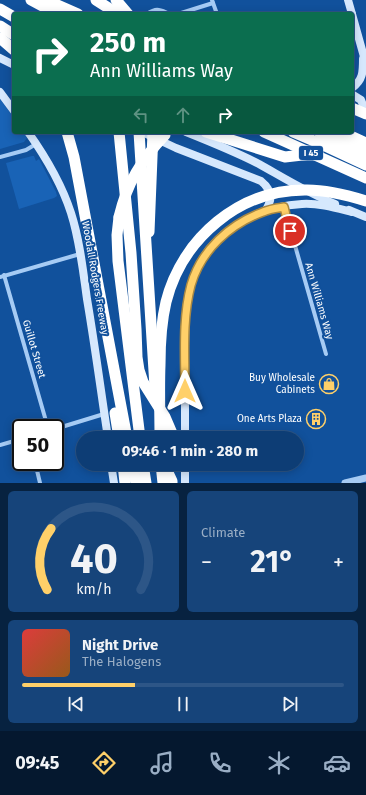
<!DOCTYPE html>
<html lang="en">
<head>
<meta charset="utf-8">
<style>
  :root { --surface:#0d3d75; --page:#16447a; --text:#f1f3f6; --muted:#9aaec5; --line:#2d5687; --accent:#ffd069 }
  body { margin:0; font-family:"Fira Sans",sans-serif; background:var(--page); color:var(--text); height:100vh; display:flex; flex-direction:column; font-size:15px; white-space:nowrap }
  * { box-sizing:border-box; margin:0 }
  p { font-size:13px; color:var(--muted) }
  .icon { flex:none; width:22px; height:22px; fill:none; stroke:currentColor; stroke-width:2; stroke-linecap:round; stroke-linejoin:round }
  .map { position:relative; height:483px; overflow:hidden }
  .sheet { display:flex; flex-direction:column; gap:8px; padding:8px; background:#072240; flex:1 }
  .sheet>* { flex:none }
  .top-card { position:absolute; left:12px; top:12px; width:342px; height:122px; border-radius:4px; box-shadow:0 2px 10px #0003,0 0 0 1px var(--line); background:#0b6e4f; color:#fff; overflow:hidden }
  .speed { position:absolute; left:12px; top:419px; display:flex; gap:8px; font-size:20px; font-weight:700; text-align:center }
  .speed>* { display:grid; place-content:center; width:52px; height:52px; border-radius:50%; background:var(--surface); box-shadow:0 2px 10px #0003,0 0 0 1px var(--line); line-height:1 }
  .speed .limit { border:2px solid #111; border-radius:6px; background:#fff; color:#111 }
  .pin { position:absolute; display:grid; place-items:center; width:34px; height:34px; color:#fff; margin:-17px; border:2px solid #fff; border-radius:50%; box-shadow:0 1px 4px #0007 }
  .me { position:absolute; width:44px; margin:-22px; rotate:0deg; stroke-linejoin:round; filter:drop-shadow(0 0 3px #0008) }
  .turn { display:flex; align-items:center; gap:14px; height:84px; padding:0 12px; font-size:18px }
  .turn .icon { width:52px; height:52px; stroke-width:2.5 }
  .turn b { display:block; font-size:28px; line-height:34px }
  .lanes { display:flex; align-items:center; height:38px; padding:0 12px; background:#0003; justify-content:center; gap:20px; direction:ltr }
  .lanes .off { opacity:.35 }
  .big { font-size:30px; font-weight:700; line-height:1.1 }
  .sheet .card { flex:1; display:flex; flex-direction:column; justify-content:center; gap:6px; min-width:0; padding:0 14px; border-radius:6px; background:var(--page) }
  .sheet .dial { align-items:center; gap:0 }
  .dial svg { height:104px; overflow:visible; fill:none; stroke:var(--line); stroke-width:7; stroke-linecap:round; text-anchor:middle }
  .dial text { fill:var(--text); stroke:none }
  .song { display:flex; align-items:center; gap:12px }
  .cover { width:48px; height:48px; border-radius:6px; background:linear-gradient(135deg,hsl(0 70% 55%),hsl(30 70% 35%)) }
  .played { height:4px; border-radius:2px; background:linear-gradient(90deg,var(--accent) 35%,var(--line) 35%) }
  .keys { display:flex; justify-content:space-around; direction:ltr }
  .heat { display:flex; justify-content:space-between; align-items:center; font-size:22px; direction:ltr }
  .sheet .tiles { flex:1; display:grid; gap:8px; grid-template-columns:1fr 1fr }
  .card:last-child { grid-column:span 2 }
  .trip { position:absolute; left:76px; top:431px; width:228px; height:40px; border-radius:20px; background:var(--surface); box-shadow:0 2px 10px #0003,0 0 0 1px var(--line); font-weight:700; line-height:40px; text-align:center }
  .tabs { display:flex; height:64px; justify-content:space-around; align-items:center; background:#05182f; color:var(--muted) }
  .tabs .icon { width:28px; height:28px }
  .tabs .active { color:var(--accent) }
  .tabs b { font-size:18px; color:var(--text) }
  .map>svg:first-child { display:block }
</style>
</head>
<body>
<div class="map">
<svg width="366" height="483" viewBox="0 0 366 483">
  <rect width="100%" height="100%" fill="#11519c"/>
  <g fill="#1963b6">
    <polygon points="0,99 14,118 14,132 24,132 27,138 24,142 0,149"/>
    <polygon points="32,156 34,156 36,161 39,159 56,192 57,196 54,198 19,209 6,163"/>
  </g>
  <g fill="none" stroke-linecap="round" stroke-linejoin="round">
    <g stroke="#a6cbf4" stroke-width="4">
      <polyline points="212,0 217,14"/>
      <path d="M 147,14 C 157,7 160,10 170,14"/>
      <polyline points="178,14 213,3"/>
      <polyline points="0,157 26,150 36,144"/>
      <polyline points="284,207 326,354"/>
      <polyline points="4,275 48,428"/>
      <polyline points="0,277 80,254"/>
      <polyline points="55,429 104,414"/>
      <polyline points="0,445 21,439"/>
      <polyline points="35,462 40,483"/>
    </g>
    <polyline stroke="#a6cbf4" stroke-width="7" points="345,483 366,478"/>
    <g stroke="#d6e8fd" stroke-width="8">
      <polyline points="348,0 352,14"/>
      <polyline points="352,14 366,64"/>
      <polyline points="0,58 14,65"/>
      <path d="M 352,88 C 363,80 363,72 363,59"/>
      <polyline points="0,92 14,111"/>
      <polyline points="353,95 361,100 366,113"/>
      <path d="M 28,132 C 45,156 62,185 71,213 C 80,241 83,271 87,299 C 95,346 101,392 108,438"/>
      <path d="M 142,132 L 176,148 L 261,181 C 272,190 273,200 265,211"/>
      <path d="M 186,132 C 211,142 236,152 259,164 C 284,178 308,193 335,204"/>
      <polyline points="349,210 366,217"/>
      <path d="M 185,438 C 185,411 185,384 185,356 C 185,333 185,307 191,284 C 206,235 252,207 302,204 C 319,203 336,208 352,212"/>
      <polyline points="111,464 114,483"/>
      <polyline points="185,464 185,483"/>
    </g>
    <g stroke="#fff" stroke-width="11">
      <polyline points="31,0 57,14"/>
      <polyline points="46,0 78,14"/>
      <polyline points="96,0 118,14"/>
      <polyline points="0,9 14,17"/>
      <polyline points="0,26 14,35"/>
      <polyline points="0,38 14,50"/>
      <polyline points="352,108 366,114"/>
      <polyline points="67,132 74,157 127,438"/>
      <polyline points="119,132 131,253 136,329 137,357 139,370 143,382 165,417 174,438"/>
      <polyline points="139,132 155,387"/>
      <polyline points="206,132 285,157 311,154"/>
      <polyline points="264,132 366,178"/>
      <polyline points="293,132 321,144 366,165"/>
      <polyline points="319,132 366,154"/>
      <polyline points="342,132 366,143"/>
      <polyline points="119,217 117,235 118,261 140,438"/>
      <polyline points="115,413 119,438"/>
      <polyline points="123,464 125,483"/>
      <polyline points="132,464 136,483"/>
      <polyline points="143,464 146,483"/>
      <polyline points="161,464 163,483"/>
      <polyline points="164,464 172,481 172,483"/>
      <polyline points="184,464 184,466"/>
    </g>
    <g stroke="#fff" stroke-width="11">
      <polyline points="116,0 128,14"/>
      <path d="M 119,217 C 127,183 141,160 165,135"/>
      <polyline points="149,232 153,132"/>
      <path d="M 160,438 C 160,414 159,389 160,365 C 160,344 161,323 166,302 C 182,238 240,189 307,190 C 327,190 347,195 366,201"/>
    </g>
  </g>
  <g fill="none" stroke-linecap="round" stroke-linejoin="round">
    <g stroke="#a68744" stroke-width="10">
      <path id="route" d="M 185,391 C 185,356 182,319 191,285 C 201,250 230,224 263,212 C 269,209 277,208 284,207 L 290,231"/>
    </g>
    <use href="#route" stroke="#ffd069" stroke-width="7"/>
  </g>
  <defs>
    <g id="shop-ring" transform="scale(1)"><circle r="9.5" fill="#11519c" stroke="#ffd069" stroke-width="1.5"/><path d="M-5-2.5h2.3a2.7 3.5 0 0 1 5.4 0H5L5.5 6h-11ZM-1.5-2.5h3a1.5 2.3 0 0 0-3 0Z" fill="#ffd069"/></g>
    <g id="building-ring" transform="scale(1)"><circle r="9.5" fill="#11519c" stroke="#ffd069" stroke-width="1.5"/><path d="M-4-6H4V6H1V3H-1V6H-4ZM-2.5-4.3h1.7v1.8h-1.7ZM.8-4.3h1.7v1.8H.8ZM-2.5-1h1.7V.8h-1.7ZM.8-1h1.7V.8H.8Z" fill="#ffd069"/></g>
  </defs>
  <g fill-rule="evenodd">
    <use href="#shop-ring" x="329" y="384"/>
    <use href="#building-ring" x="316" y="419"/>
  </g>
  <g text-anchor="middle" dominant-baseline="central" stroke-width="4" stroke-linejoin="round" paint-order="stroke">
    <rect fill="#11519c" stroke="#b8cbe1" stroke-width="1" x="299" y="146" width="24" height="14" rx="3"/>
    <g font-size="9" font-weight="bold" fill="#fff">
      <text x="311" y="153">I 45</text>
    </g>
    <g font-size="10" fill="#fff" stroke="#11519c">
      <text transform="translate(95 278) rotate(80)">Woodall Rodgers Freeway</text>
      <text transform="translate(319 301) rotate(74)">Ann Williams Way</text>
      <text transform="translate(34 349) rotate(74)">Guillot Street</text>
    </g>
    <g font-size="10" fill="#fff" stroke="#11519c" text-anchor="end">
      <text x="315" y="378">Buy Wholesale<tspan x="315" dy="12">Cabinets</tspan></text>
      <text x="302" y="419">One Arts Plaza</text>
    </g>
  </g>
</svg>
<div class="speed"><div class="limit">50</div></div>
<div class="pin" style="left:290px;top:231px;background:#d93025"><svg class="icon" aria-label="arrive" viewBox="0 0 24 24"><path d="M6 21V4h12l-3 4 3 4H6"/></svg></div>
<svg class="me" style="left:185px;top:391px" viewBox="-20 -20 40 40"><path d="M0-17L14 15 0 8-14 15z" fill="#ffd069" stroke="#fff" stroke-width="4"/></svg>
<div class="trip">09:46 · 1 min · 280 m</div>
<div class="top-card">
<div class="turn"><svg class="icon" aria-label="right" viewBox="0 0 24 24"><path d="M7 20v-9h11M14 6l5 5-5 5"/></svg><div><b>250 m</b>Ann Williams Way</div></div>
<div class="lanes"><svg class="icon off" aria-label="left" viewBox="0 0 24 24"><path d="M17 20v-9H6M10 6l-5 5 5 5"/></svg><svg class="icon off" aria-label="ahead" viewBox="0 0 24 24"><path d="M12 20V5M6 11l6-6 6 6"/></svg><svg class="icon" aria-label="right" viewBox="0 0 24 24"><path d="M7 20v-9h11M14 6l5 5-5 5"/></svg></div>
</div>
</div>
<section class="sheet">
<div class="tiles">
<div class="card dial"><svg viewBox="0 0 100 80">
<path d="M14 69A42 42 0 1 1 86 69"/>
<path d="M14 69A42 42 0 0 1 17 22" stroke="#ffd069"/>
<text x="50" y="56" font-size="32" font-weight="700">40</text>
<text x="50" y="72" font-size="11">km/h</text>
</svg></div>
<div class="card"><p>Climate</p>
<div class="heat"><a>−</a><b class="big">21°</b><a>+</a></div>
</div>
<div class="card">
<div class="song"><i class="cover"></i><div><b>Night Drive</b><p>The Halogens</p></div></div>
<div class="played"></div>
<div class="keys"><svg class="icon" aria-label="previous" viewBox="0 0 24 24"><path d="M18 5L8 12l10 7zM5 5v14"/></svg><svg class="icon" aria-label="pause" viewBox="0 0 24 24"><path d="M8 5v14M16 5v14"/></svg><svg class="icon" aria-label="next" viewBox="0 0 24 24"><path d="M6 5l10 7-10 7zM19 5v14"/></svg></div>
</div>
</div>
</section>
<nav class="tabs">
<b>09:45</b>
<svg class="icon active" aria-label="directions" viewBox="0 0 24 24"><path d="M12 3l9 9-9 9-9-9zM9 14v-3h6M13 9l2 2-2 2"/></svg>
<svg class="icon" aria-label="music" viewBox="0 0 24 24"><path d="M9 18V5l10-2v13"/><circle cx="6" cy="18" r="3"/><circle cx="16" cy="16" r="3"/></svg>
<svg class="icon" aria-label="phone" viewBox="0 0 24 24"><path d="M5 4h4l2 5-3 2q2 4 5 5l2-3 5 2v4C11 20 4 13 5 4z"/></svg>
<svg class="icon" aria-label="climate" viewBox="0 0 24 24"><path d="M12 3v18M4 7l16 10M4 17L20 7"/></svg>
<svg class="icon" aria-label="car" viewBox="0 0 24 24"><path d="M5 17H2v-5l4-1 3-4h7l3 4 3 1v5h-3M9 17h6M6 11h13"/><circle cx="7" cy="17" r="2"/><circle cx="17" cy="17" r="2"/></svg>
</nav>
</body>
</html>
